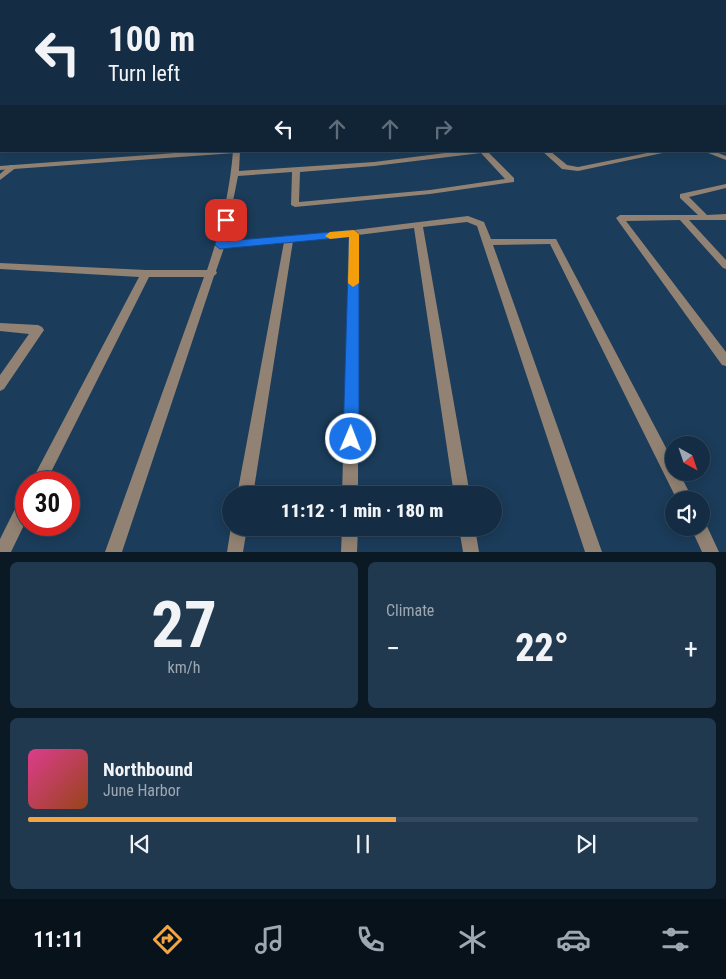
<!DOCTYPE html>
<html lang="en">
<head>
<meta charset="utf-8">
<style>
  :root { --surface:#142d44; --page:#21394f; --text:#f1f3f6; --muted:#9da8b2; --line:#33495d; --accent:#f3a443 }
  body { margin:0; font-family:"Roboto Condensed",sans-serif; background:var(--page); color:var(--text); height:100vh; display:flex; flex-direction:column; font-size:19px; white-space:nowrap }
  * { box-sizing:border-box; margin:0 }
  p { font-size:16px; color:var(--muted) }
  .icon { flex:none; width:28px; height:28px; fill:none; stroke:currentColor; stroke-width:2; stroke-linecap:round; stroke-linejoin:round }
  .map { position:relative; height:552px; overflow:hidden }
  .details { display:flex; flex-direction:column; gap:10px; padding:10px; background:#0b1925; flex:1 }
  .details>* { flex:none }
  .hud { position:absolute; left:0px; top:0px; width:726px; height:152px; box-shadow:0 2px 12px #0003,0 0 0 1px var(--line); background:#142d44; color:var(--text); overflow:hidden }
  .needle { width:32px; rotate:140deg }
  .controls { position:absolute; left:665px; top:436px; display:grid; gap:10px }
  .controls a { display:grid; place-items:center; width:45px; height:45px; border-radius:50%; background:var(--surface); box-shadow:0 2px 12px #0003,0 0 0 1px var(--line); font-size:25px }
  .speed { position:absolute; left:15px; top:471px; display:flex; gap:10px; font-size:25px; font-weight:700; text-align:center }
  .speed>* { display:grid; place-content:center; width:65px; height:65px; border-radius:50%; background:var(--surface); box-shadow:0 2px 12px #0003,0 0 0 1px var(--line); line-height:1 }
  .speed .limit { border:8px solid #d22; background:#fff; color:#111 }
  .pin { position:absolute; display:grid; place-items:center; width:42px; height:42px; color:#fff; margin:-21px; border-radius:10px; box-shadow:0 2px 8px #0006 }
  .me { position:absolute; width:55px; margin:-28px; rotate:1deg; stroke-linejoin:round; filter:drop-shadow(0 0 4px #0008) }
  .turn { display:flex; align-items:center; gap:18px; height:105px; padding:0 25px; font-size:22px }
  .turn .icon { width:65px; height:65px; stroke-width:2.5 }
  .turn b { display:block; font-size:35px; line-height:42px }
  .lanes { display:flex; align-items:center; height:48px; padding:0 25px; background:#0003; justify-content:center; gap:25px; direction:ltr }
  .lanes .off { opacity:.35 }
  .big { font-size:38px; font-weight:800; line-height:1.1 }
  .details .card { flex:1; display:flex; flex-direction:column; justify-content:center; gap:8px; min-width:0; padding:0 18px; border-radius:8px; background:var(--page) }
  .details .dial { align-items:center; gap:0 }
  .dial b { font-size:65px; line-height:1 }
  .song { display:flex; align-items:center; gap:15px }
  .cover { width:60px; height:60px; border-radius:8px; background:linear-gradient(135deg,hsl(330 70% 55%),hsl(20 70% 35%)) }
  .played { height:5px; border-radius:2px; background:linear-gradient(90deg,var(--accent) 55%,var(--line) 55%) }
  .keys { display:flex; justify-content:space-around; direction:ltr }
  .heat { display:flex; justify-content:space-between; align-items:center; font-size:28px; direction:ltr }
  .details .tiles { flex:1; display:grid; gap:10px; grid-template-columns:1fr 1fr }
  .card:last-child { grid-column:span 2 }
  .trip { position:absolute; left:222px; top:486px; width:280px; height:50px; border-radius:25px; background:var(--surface); box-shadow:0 2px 12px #0003,0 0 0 1px var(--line); font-weight:800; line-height:50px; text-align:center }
  .tabs { display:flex; height:80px; justify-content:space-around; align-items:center; background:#08121b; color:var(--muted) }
  .tabs .icon { width:35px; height:35px }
  .tabs .selected { color:var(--accent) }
  .tabs b { font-size:22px; color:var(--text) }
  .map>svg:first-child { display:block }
</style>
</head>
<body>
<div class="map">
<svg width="726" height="552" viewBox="0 0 726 552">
  <rect width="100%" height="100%" fill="#1b3c5a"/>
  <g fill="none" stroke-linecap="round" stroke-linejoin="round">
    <g fill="#918273" fill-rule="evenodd">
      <path d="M 233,151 L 240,151 L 239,171 L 374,162 L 461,151 L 487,151 L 514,178 L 514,182 L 430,194 L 295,207 L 291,205 L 292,172 L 238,176 L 225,242 L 354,230 L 468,216 L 484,222 L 491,239 L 556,239 L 674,463 L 674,472 L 679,472 L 693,500 L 677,500 L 550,244 L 493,245 L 602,552 L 585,552 L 477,226 L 467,222 L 423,227 L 470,495 L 454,495 L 414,228 L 358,235 L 358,495 L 342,495 L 349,236 L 293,241 L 253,495 L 237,495 L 284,242 L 224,248 L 216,271 L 217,273 L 214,276 L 122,552 L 105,552 L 204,277 L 149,277 L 46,482 L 31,482 L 139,277 L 0,269 L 0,263 L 146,270 L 207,270 C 220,232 230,191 233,151 ZM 481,153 L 505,179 L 430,190 L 299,202 L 300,172 L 374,166 Z"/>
      <polygon points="542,151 550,151 567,165 578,167 657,151 672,151 578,171 562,169"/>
      <polygon points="703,151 713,151 726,156 726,160"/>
      <polygon points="10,165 16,165 17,167 0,180 0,174"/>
      <polygon points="726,184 726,188 689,197 707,215 726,214 726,220 689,220 726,260 726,269 723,268 680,220 626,221 726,352 726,366 722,365 616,218 620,215 698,215 680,198 680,194"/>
      <polygon points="0,323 38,325 42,327 44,330 4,389 0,391 0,375 29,334 0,331"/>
      <polygon points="26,497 26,521 11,552 0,552 0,539 20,499"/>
      <polygon points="701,521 705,522 719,552 702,552 691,528 701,528"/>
      <polygon points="231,527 247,528 243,552 227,552"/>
      <polygon points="342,528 358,528 357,552 341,552"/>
      <polygon points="459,528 475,528 479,552 463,552"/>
    </g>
    <g fill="#918273" fill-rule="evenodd">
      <rect x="725" y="91" width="1" height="4"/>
      <polygon points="202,151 238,151 235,153 0,170 0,166"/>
    </g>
  </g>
  <linearGradient id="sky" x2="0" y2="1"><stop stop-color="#0f2132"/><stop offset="0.51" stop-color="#395676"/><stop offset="1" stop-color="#395676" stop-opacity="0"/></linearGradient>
  <rect width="726" height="158" fill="url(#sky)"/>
  <polygon fill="#1a73e8" stroke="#114b97" points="226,217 231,220 227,241 354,230 359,234 359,439 357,445 351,447 346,445 343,439 349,237 220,249 215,245 221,220"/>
  <polygon fill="#f59e0b" points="354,230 359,234 359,283 353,287 348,283 349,237 330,239 325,236 330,232"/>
</svg>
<div class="controls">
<a><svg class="needle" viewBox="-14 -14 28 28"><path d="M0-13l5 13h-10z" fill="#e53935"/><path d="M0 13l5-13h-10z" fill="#9da8b2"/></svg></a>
<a><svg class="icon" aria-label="sound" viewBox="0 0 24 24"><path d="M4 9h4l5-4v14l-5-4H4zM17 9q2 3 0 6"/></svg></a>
</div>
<div class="speed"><div class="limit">30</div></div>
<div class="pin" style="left:226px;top:220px;background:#d93025"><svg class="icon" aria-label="arrive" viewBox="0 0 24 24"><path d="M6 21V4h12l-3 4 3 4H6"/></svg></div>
<svg class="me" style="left:351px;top:439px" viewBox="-20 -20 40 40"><circle r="17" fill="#1a73e8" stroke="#fff" stroke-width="3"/><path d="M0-11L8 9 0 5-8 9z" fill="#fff"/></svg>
<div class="trip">11:12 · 1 min · 180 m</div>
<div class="hud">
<div class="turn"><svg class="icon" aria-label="left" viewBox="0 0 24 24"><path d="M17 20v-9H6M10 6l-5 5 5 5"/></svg><div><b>100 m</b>Turn left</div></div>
<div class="lanes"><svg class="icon" aria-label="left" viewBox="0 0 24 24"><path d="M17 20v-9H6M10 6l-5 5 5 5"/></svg><svg class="icon off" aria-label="ahead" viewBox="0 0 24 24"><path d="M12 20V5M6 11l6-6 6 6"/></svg><svg class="icon off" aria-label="ahead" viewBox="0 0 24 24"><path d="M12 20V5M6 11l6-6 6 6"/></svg><svg class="icon off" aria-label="right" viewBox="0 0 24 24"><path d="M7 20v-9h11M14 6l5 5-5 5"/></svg></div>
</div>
</div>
<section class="details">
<div class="tiles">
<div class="card dial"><b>27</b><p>km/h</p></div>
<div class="card"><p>Climate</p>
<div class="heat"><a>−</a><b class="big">22°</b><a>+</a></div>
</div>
<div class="card">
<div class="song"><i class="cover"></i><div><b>Northbound</b><p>June Harbor</p></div></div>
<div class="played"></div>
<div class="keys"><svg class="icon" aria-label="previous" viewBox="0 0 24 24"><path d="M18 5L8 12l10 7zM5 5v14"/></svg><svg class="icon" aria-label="pause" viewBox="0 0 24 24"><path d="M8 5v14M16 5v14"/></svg><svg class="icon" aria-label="next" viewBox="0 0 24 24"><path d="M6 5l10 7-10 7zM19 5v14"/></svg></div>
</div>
</div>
</section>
<nav class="tabs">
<b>11:11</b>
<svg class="icon selected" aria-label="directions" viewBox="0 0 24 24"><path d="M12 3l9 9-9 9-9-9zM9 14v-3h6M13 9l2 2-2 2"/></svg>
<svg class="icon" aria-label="music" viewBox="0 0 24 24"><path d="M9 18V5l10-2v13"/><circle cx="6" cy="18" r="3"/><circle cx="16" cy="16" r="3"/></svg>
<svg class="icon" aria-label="phone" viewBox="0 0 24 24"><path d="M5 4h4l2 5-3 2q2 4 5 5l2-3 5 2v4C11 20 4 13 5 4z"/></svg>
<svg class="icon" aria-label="climate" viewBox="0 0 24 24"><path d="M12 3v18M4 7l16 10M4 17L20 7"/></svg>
<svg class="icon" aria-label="car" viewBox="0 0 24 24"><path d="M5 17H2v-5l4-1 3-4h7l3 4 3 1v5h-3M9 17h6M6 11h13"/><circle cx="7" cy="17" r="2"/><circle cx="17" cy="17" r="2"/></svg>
<svg class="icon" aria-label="filters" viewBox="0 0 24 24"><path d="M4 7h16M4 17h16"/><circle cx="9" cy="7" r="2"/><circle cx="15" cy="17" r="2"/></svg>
</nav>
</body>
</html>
